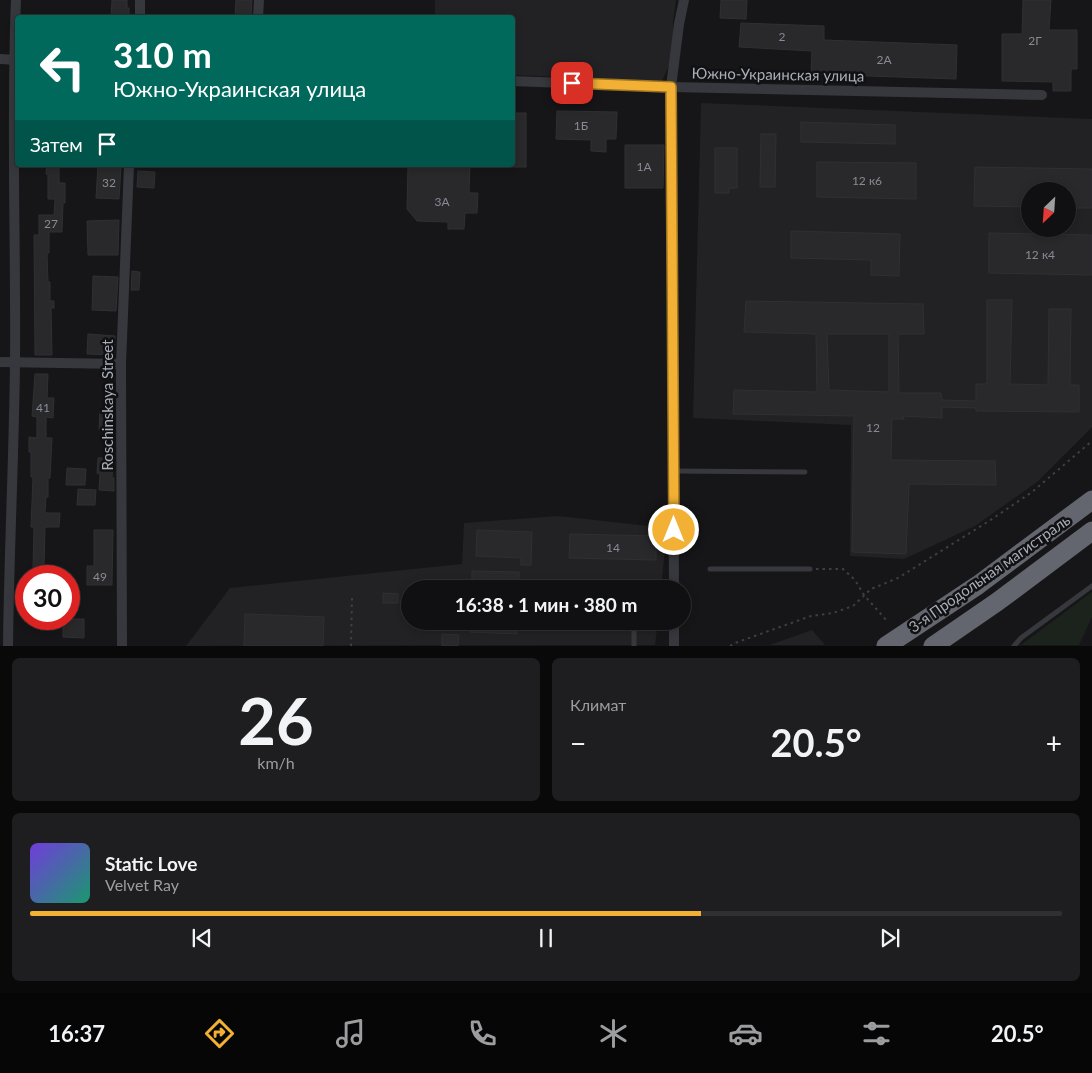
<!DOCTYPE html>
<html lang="ru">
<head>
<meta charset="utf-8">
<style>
  :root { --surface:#101012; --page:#1e1e20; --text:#f1f3f6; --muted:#9c9d9f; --line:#303032; --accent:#f2b134 }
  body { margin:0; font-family:Lato,sans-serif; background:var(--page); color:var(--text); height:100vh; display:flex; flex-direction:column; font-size:19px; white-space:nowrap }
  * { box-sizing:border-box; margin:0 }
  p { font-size:16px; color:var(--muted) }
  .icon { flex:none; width:28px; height:28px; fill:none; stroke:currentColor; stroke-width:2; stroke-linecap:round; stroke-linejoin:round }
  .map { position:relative; height:646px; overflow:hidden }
  .panel { display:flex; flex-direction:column; gap:12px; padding:12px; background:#09090a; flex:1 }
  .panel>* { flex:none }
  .hud { position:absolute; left:15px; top:15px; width:500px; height:152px; border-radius:5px; box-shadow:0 2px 8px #0003,0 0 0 1px var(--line); background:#00695c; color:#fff; overflow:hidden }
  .needle { width:32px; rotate:205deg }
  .fabs { position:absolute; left:1021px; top:182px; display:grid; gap:10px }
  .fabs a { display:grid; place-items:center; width:55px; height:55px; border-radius:50%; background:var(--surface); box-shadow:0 2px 8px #0003,0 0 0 1px var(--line); font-size:25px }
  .speed { position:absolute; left:15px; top:565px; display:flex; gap:10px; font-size:25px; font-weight:700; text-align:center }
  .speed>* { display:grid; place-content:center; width:65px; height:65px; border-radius:50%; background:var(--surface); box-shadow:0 2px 8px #0003,0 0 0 1px var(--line); line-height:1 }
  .speed .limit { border:8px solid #d22; background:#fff; color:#111 }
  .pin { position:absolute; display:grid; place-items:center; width:42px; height:42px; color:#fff; margin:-21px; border-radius:10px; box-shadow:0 2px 8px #0006 }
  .me { position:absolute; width:55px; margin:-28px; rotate:0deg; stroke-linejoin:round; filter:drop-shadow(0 0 4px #0008) }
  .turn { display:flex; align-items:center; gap:18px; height:105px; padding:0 15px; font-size:22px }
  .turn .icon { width:65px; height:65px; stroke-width:2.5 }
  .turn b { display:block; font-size:35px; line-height:42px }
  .then { display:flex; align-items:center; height:48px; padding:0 15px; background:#0003; gap:10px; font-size:19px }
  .big { font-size:38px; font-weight:700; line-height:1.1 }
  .panel .widget { flex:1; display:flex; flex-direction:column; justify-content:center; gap:8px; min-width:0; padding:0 18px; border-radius:8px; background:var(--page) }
  .panel .dial { align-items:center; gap:0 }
  .dial b { font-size:65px; line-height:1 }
  .song { display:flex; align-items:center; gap:15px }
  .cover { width:60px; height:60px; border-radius:8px; background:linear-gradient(135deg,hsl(260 70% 55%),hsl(160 70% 35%)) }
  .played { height:5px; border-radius:2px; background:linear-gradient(90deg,var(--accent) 65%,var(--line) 65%) }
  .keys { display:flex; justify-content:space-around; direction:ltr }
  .heat { display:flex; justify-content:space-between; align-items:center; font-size:28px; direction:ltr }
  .panel .tiles { flex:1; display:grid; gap:12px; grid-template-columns:1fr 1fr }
  .widget:last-child { grid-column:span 2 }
  .trip { position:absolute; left:401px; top:580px; width:290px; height:50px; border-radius:25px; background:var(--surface); box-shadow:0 2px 8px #0003,0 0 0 1px var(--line); font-weight:700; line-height:50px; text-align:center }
  .tabs { display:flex; height:80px; justify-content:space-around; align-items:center; background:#060607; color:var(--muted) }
  .tabs .icon { width:35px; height:35px }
  .tabs .on { color:var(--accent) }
  .tabs b { font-size:22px; color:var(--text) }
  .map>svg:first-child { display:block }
</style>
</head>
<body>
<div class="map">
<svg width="1092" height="646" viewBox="0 0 1092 646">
  <rect width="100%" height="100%" fill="#161618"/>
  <g fill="#222225" fill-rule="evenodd">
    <polygon points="435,0 676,0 673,23 673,56 662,81 513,75 512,18 435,17"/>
    <path d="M 701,103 L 1092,119 L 1092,427 L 1037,482 L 975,526 L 904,559 L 850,556 L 851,425 L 693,418 ZM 1030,191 L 1068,191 L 1068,229 L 1030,229 Z"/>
    <polygon points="558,516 667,528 661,589 410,589 410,621 658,621 655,645 186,646 230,588 462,564 464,523"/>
    <polygon points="812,630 825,645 770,645"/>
  </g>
  <polygon fill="#1c231d" points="1092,592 1092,617 1079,645 1021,645"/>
  <g fill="#29292c" stroke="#303034" fill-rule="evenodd">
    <polygon points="112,0 127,0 127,8 129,8 129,18 111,18"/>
    <polygon points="236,0 252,0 251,18 235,18"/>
    <polygon points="721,0 747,0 746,19 720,18"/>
    <polygon points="1023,0 1051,0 1049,30 1077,30 1077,69 1071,69 1071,91 1053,91 1053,82 1002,81 1002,34 1022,34"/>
    <polygon points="741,23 824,26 824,40 957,45 956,79 811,74 812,51 739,47"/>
    <polygon points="557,111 617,112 616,139 606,139 606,152 591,151 591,140 556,139"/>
    <rect x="512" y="113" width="14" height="54"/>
    <polygon points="801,122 895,125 895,144 801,142"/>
    <polygon points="761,134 776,134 775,187 760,187"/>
    <polygon points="625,145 664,145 663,188 625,188"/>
    <polygon points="715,148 737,148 737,188 729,188 729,193 715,193"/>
    <polygon points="817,162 916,163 916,199 817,197"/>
    <polygon points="47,165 59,165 59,183 65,183 65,203 63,203 62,232 49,232 49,253 47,253 48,282 50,282 50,301 54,301 54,308 51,308 52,355 35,355 34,235 39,235 39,215 54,215 55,199 48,199 48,174 46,174"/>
    <polygon points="98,165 121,167 119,199 96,198"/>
    <polygon points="408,165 470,165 469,193 478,193 477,213 465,213 464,229 448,229 448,222 417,221 407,209"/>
    <polygon points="975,167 1092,169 1092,208 1068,208 1068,191 1030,191 1030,207 974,206"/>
    <polygon points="138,171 155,172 154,188 137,187"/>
    <polygon points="119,220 118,255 88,255 87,221"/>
    <polygon points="791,231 900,234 899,276 871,275 871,260 791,258"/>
    <polygon points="989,233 1092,235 1092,275 989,273"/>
    <polygon points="132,271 140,272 139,290 131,290"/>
    <polygon points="93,276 118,277 116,311 92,310"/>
    <path d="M 987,300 L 1012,300 L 1010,384 L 1048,385 L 1049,309 L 1071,309 L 1070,385 L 1079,385 L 1079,412 L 976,411 L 976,408 L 942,407 L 942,418 L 903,416 L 904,419 L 892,419 L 891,460 L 995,461 L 996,485 L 909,484 L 906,554 L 852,552 L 854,416 L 733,414 L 734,390 L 817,392 L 816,334 L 744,332 L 746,301 L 923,304 L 924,334 L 898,334 L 899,393 L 941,393 L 942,400 L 976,401 L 976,384 L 987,384 ZM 827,334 L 889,334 L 889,392 L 829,390 Z"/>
    <polygon points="88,334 115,336 114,355 87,354"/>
    <polygon points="35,374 48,374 47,398 54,398 53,418 46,417 46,438 52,438 50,478 48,478 48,497 46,497 45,513 60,513 59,527 45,527 44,568 33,568 34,527 31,527 33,477 31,477 31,452 29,452 29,437 37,438 37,417 32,416"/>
    <polygon points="100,411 114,411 114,429 99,429"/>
    <polygon points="98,458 113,458 112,478 114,478 114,491 99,490 100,474 97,473"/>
    <polygon points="67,468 86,469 85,485 66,485"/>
    <polygon points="78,489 96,490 95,505 77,505"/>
    <polygon points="94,530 113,530 112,585 87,585 87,566 94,566"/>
    <polygon points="477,530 532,532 531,565 521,565 521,558 476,556"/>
    <polygon points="570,534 656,536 656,560 569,558"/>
    <polygon points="472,571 519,572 519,589 472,589"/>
    <polygon points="383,593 398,594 398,603 383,603"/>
    <polygon points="245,614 324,617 323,646 244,646"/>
    <polygon points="59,619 84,619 84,638 63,637 63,627 59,627"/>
    <polygon points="471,621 518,621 517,634 470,632"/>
    <polygon points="442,634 459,635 458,646 442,646"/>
  </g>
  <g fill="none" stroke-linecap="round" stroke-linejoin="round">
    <g stroke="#3d3f44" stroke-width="2" stroke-dasharray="2.5 4" stroke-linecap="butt">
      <polyline points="816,569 843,569 855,580 864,595 887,621"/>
      <polyline points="351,646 352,597"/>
      <polyline points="730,646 735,643 811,616 833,613 853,606 871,589 898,578 989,521 1032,492 1092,441"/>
    </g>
    <g stroke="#37383d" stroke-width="5">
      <polyline points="674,471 805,472"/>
      <polyline points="710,569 810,569"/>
      <polyline points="525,622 674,627"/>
      <polyline points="634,646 634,626"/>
      <polyline points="1014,646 1021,638 1092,586"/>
    </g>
    <g stroke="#37383d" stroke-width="10">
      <polyline points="140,18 140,0"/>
      <polyline points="258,18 259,0"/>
      <polyline points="0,59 18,60"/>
      <polyline points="512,81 671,87 1042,95"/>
      <polyline points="0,362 121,364"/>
      <polyline points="674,589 671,87 679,24 684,0"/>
      <polyline points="674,621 674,646"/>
      <path d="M 8,646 C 9,551 14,457 15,362 C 16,242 11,121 16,0"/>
      <polyline points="122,646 121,364 129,165"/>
    </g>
    <g stroke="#63666e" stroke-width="19">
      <polyline points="886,646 978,585 1092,500"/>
      <polyline points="933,646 997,602 1092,531"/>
    </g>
  </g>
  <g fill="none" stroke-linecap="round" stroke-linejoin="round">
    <g stroke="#9d7322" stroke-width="12">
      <polyline id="route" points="572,83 671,87 674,530"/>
    </g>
    <use href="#route" stroke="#f2b134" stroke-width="9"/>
  </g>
  <g text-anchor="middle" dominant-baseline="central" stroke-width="5" stroke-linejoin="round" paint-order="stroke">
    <g font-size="12" fill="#888b94">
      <text x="782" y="36">2</text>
      <text x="1035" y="40">2Г</text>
      <text x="884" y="59">2А</text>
      <text x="581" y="125">1Б</text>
      <text x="644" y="166">1А</text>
      <text x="867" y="180">12 к6</text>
      <text x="109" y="182">32</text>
      <text x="442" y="201">3А</text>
      <text x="51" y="223">27</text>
      <text x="1040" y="254">12 к4</text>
      <text x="43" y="407">41</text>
      <text x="873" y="427">12</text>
      <text x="613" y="547">14</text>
      <text x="100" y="576">49</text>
    </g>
    <g font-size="15" fill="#a8adb8" stroke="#111113">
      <text transform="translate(778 74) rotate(1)">Южно-Украинская улица</text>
      <text transform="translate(107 405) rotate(-90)">Roschinskaya Street</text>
      <text transform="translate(989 573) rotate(-35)">3-я Продольная магистраль</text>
    </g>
  </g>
</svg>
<div class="fabs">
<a><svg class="needle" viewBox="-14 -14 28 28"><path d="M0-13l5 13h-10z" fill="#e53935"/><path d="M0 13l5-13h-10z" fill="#9c9d9f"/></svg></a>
</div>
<div class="speed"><div class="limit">30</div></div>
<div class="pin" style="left:572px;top:83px;background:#d93025"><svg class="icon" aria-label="arrive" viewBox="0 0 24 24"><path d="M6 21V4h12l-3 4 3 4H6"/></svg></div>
<svg class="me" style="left:674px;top:530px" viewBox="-20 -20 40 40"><circle r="17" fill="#f2b134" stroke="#fff" stroke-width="3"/><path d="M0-11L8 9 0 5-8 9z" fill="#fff"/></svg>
<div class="trip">16:38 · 1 мин · 380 m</div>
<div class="hud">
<div class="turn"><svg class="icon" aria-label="left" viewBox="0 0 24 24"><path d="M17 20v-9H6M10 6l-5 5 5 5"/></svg><div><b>310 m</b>Южно-Украинская улица</div></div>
<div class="then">Затем<svg class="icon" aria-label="arrive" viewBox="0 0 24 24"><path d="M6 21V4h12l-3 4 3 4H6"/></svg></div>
</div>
</div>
<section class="panel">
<div class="tiles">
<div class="widget dial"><b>26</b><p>km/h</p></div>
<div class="widget"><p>Климат</p>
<div class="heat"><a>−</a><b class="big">20.5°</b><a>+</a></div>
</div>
<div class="widget">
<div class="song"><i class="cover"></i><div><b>Static Love</b><p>Velvet Ray</p></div></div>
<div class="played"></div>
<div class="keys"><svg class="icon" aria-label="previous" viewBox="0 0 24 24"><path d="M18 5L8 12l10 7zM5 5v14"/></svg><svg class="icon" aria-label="pause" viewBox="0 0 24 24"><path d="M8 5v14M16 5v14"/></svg><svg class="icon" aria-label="next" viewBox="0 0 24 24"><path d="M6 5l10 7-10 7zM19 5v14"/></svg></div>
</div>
</div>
</section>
<nav class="tabs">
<b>16:37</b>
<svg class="icon on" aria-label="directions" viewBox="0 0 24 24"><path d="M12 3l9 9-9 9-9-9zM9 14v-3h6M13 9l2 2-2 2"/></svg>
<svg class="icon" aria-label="music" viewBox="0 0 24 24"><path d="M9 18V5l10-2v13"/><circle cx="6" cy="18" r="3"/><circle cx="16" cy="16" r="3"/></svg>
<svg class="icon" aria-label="phone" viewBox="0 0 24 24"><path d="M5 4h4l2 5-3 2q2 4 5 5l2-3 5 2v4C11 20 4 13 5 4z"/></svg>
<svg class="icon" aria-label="climate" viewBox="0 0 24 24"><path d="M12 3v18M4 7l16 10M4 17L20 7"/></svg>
<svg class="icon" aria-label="car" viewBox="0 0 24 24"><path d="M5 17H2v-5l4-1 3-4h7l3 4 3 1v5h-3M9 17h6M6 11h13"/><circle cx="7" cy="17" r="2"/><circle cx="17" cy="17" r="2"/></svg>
<svg class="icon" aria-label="filters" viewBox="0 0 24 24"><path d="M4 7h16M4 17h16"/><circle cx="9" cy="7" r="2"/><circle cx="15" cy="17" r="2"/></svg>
<b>20.5°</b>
</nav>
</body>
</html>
